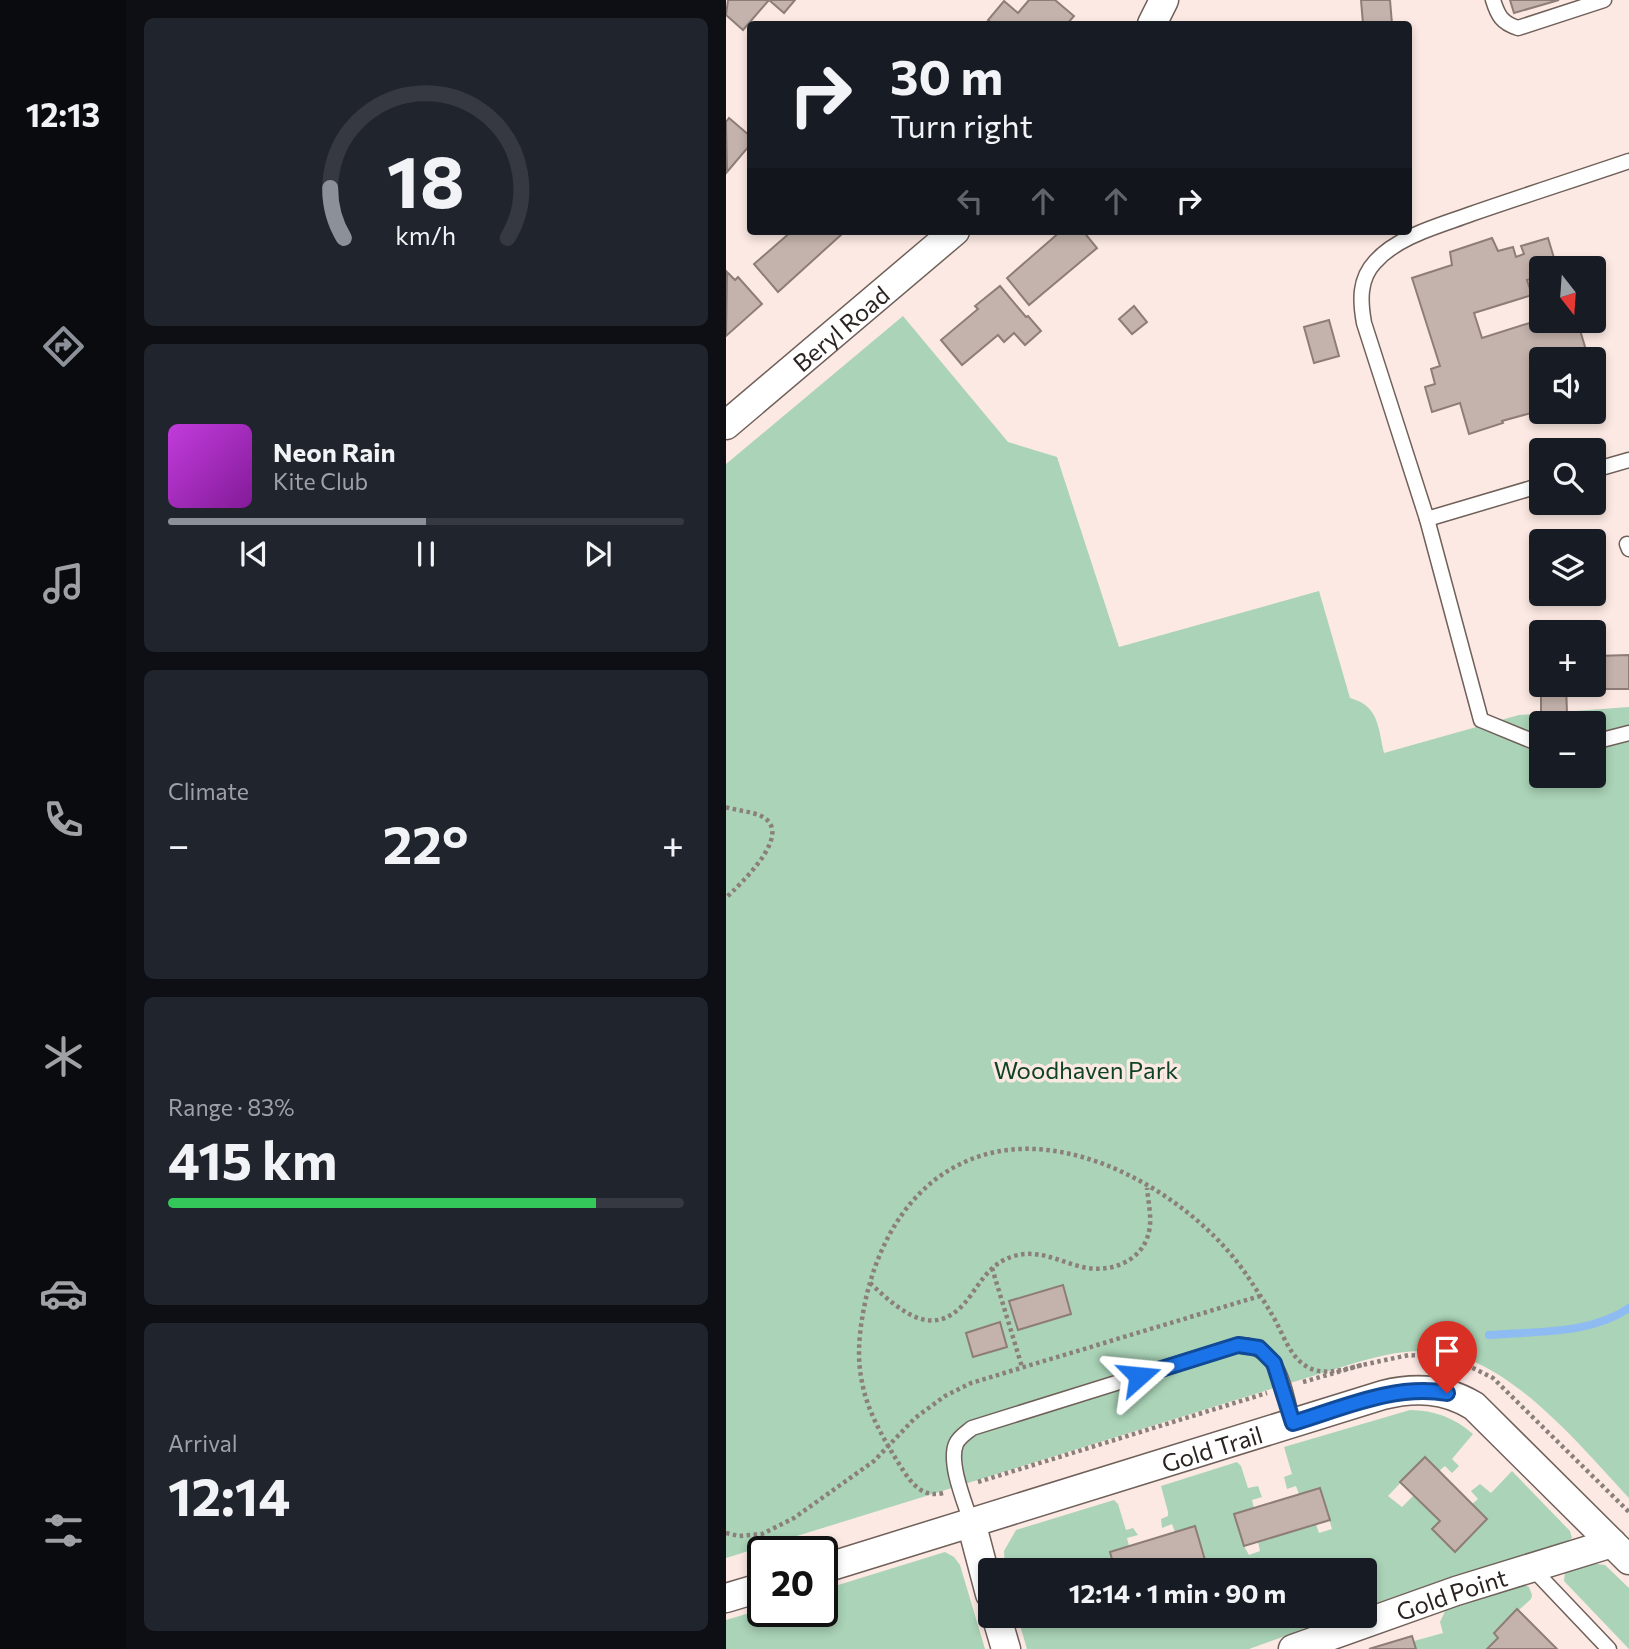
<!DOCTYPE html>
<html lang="en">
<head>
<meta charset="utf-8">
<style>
  :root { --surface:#171b24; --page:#20242c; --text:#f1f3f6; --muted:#9ea1a6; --line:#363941; --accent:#8c9099 }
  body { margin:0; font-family:Commissioner,sans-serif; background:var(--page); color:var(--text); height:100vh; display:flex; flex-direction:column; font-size:26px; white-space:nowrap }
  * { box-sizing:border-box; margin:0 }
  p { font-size:23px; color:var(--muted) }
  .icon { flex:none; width:38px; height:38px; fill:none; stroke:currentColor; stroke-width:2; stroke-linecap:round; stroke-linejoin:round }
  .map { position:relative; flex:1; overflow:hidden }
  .panel { display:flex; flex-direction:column; gap:18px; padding:18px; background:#0d0f14; width:600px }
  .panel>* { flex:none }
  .top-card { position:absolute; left:21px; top:21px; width:665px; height:214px; border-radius:7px; box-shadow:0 4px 10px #0003; background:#171b24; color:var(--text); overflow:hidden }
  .needle { width:46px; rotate:163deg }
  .tools { position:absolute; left:803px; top:256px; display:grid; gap:14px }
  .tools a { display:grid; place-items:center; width:77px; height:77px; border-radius:7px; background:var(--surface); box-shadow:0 4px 10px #0003; font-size:35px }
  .speed { position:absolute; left:21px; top:1536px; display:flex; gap:14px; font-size:35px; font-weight:700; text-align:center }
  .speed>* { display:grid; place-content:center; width:91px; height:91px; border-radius:50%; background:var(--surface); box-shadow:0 4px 10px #0003; line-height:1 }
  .speed .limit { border:4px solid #111; border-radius:10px; background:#fff; color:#111 }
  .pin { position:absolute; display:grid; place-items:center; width:60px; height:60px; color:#fff; margin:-72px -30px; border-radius:50% 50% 50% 0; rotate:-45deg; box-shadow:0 0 7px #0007 }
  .pin .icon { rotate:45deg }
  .me { position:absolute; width:77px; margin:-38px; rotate:72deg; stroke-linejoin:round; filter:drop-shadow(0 0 5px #0008) }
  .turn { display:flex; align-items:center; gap:24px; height:147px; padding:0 28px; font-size:32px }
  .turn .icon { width:91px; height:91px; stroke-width:2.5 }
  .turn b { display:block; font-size:49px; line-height:60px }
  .lanes { display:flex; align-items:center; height:66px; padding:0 28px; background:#0003; justify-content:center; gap:35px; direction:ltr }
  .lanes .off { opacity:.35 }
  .big { font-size:52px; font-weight:700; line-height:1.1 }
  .panel .card { flex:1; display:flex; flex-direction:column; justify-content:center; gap:10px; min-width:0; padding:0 24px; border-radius:10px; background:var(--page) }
  .panel .dial { align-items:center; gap:0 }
  .dial svg { height:182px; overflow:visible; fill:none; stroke:var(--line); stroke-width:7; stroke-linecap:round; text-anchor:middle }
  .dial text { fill:var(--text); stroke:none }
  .song { display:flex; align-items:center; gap:21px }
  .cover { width:84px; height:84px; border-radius:10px; background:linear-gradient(135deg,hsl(290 70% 55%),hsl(290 70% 35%)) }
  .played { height:7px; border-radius:4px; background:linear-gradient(90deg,var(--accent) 50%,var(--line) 50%) }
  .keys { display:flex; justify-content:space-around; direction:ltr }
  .heat { display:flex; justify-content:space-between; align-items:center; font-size:38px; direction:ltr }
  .charge { height:10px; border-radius:5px; background:linear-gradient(90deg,#34c759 83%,var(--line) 0) }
  .trip { position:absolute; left:252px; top:1558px; width:399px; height:70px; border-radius:7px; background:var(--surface); box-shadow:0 4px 10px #0003; font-weight:700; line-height:70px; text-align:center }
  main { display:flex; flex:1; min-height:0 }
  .tab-bar { display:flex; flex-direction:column; width:126px; justify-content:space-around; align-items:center; background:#090b0e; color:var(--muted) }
  .tab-bar .icon { width:49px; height:49px }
  .tab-bar .active { color:var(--accent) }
  .tab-bar b { font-size:32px; color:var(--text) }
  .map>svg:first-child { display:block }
</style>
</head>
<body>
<main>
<nav class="tab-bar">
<b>12:13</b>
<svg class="icon active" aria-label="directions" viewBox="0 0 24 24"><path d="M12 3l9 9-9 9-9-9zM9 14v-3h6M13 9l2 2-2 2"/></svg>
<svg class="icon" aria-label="music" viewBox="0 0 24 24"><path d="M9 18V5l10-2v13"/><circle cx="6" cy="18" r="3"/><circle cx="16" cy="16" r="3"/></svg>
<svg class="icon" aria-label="phone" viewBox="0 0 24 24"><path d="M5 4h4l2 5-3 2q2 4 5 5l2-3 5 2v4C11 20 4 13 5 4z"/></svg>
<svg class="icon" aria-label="climate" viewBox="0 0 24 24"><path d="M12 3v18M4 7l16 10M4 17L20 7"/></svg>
<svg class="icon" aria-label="car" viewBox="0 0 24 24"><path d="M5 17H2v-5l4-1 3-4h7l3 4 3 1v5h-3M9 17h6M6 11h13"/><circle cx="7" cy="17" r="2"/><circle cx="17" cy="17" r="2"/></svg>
<svg class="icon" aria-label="filters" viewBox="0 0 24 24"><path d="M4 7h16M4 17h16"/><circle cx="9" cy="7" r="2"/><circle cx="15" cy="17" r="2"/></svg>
</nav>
<section class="panel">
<div class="card dial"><svg viewBox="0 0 100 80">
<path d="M14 69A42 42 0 1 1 86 69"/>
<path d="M14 69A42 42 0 0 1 8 47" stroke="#8c9099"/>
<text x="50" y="56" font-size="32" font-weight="700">18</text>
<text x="50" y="72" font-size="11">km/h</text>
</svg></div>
<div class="card">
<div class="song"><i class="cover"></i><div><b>Neon Rain</b><p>Kite Club</p></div></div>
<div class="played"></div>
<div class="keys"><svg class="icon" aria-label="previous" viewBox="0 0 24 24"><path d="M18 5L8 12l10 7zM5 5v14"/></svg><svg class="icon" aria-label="pause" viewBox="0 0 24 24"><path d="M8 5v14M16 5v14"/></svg><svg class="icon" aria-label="next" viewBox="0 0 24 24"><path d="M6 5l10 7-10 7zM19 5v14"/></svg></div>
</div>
<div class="card"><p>Climate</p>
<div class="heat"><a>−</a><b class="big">22°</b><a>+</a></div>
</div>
<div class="card"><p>Range · 83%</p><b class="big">415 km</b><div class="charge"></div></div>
<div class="card"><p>Arrival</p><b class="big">12:14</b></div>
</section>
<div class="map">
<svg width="903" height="1649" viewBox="0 0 903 1649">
  <rect width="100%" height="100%" fill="#fce9e3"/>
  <g fill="#aad3b7" fill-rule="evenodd">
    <path d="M 177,316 L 282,442 L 331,457 L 393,647 L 593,591 L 624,698 C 653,706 652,727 658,753 L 793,715 L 903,707 L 903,1498 C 856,1448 786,1361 714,1352 C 681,1348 651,1356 619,1366 L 0,1558 L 0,464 ZM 816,723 L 868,723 L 868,775 L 816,775 Z"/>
    <path d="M 684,1410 C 708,1410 729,1418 747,1434 L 726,1459 L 733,1466 L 726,1473 L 719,1466 L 713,1471 L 698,1458 L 662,1496 L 676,1507 L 688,1495 L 714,1521 L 706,1529 L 728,1552 L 761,1519 L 746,1504 L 752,1499 L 745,1491 L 754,1484 L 765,1493 L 786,1471 L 844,1531 L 846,1538 L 838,1543 L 722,1578 L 639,1607 L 639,1570 L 446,1570 L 479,1559 L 469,1526 L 449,1532 L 446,1524 L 436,1528 L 435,1519 L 442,1516 L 442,1512 L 435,1486 L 511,1462 L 515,1466 L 522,1488 L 532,1486 L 536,1497 L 526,1500 L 528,1508 L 518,1546 L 523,1555 L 534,1551 L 532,1542 L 590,1524 L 593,1533 L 606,1529 L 594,1488 L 573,1494 L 570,1486 L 561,1489 L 558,1477 L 566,1474 L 558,1447 Z"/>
    <polygon points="388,1500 392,1504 400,1530 407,1528 412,1535 401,1538 403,1546 384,1552 389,1570 279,1570 278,1551 290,1530"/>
    <polygon points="219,1552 228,1557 234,1565 259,1649 0,1649 0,1620 37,1609 37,1612 96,1612 96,1590"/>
    <polygon points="863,1563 879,1565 903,1588 903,1649 838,1581 839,1572"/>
    <polygon points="796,1584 803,1587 806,1595 805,1599 768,1633 772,1638 761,1649 690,1649 688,1641 717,1633 714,1622 721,1607"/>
    <polygon points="291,1615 617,1615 523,1649 301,1649"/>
  </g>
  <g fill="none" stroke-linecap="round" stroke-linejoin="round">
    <path stroke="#8fbbf3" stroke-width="8" d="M 763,1335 C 808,1331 864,1335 903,1308"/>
  </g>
  <g fill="#c4b3ac" stroke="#8e7d77" stroke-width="2">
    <polygon points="2,0 69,0 58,13 43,0 17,30 0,15"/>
    <polygon points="303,0 329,0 348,16 341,24 267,24 262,20 278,1 292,13"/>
    <polygon points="635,0 664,0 666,24 637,24"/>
    <polygon points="784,0 833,0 788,13"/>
    <polygon points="3,118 24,136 24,145 1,172 0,122"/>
    <polygon points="66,231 113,231 116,234 52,292 28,264"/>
    <polygon points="335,231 357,231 371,248 303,305 281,278"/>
    <polygon points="766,238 772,251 787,247 790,257 798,254 795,246 822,238 831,268 816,268 816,276 801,280 806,295 748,313 756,338 816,319 851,320 860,350 850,353 852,359 816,359 816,410 776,421 777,423 743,434 734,403 706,412 699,387 709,384 705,369 714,366 686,278 726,265 724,252"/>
    <polygon points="1,272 9,280 12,277 36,304 0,336"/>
    <polygon points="274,286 300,317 302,316 315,331 299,345 288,333 278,342 272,335 236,365 215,340 252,309 249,306"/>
    <polygon points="408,306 421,322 406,334 393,319"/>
    <polygon points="603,320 613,356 588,363 578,327"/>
    <polygon points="903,655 903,689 871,689 870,656"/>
    <polygon points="840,685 841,713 815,714 815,686"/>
    <polygon points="337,1285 345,1314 292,1330 283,1301"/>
    <polygon points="274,1322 281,1347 247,1357 240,1333"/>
    <polygon points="699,1457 761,1519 729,1552 706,1529 714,1521 674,1482"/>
    <polygon points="594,1488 604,1520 518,1546 508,1514"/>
    <polygon points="469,1526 479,1560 446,1570 389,1570 384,1552"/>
    <polygon points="791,1609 831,1649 761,1649 772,1638 768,1633"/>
    <polygon points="686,1636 690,1649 643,1649"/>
  </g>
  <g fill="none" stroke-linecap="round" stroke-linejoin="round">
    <g stroke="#70605a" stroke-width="17">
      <g id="service">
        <path d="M 767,0 C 772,16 776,23 792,28 L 878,0"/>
        <polyline points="868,470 903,460"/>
        <polyline points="701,519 816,485"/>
        <polyline points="901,544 903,549"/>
        <polyline points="868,742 903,733"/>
        <path d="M 816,745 L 755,720 L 701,519 L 638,323 C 634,301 633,279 649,262 C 672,236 713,226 745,214 C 797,196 850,179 903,161"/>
        <path d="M 245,1522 C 239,1503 222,1463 230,1444 C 233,1437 240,1433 246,1428 L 512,1345 C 554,1344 558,1391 567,1423"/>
        <polyline points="805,1567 883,1649"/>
      </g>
    </g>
    <g stroke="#70605a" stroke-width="31">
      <g id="minor">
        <polyline points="426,24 438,0"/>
        <path id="s1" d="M 0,425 L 229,231"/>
        <polyline points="245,1522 264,1594"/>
        <path id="s2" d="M 96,1569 L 657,1395 C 689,1387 719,1388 748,1406 L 903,1560"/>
        <polyline points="0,1598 37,1587"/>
        <polyline points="270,1615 280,1649"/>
        <path id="s3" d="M 567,1649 L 730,1591 L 886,1543"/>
      </g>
    </g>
    <g stroke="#8b7f7b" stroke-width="4.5" stroke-dasharray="3.5 3.5" stroke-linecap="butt">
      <path d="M 0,807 C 11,811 26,811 37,817 C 68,835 13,885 0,898"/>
      <polyline points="266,1268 296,1367"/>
      <path d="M 144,1283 C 177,1314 211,1343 245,1295 C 257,1278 267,1262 288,1256 C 313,1249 332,1261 356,1267 C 386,1274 421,1260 424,1225 C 425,1213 422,1200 421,1188"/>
      <polyline points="577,1382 636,1365 683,1355 715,1357 731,1360 767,1378 903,1512"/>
      <polyline points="252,1482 541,1393"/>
      <path d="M 217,1493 C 193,1499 182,1478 170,1459 C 156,1436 141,1410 136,1382 C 130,1354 134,1326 140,1298 C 156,1229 196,1168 269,1152 C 361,1133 473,1203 522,1277 C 530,1289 538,1301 545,1313 C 556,1330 562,1355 580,1366 C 596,1377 619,1369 636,1365"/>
      <polyline points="0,1533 13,1536 36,1534 68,1518 148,1461 189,1418 219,1396 245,1383 534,1296"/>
    </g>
    <use href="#service" stroke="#fff" stroke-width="14"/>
    <use href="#minor" stroke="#fff" stroke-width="28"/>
  </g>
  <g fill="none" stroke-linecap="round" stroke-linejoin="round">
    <g stroke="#114b97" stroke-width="18">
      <path id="route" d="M 413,1376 L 512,1345 L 533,1348 L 548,1363 L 567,1423 C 617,1408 668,1384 721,1393"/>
    </g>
    <use href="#route" stroke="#1a73e8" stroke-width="12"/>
  </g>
  <g text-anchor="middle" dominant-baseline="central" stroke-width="7" stroke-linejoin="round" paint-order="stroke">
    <g font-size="24" fill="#2a2321" stroke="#fce9e3">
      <text stroke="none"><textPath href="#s1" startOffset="150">Beryl Road</textPath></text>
      <text stroke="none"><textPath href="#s2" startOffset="408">Gold Trail</textPath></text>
      <text stroke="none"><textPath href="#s3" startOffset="168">Gold Point</textPath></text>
    </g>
    <g font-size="24" fill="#0d4226" stroke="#fce9e3">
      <text x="360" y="1069">Woodhaven Park</text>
    </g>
  </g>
</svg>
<div class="tools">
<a><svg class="needle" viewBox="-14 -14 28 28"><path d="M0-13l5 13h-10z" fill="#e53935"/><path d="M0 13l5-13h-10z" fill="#9ea1a6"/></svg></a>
<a><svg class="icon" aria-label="sound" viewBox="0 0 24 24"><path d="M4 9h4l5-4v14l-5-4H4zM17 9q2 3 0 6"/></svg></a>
<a><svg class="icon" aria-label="search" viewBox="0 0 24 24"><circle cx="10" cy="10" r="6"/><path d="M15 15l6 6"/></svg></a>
<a><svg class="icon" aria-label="layers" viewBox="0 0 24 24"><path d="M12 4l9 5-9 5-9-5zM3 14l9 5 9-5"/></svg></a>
<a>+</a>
<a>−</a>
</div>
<div class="speed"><div class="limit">20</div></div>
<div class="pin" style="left:721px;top:1393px;background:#d93025"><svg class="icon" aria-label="arrive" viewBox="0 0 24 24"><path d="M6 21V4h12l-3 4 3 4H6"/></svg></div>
<svg class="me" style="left:413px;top:1376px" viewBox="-20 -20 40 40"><path d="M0-17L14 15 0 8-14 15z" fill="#1a73e8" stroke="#fff" stroke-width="4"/></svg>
<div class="trip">12:14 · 1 min · 90 m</div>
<div class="top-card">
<div class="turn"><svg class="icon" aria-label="right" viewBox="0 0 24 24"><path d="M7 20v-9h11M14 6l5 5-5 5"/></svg><div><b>30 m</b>Turn right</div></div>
<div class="lanes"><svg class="icon off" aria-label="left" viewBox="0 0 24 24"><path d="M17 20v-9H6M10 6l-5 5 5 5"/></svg><svg class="icon off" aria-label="ahead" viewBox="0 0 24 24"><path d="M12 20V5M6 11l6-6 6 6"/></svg><svg class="icon off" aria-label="ahead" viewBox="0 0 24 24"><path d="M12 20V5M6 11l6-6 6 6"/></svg><svg class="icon" aria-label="right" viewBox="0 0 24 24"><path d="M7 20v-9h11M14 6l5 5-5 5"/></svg></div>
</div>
</div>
</main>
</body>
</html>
